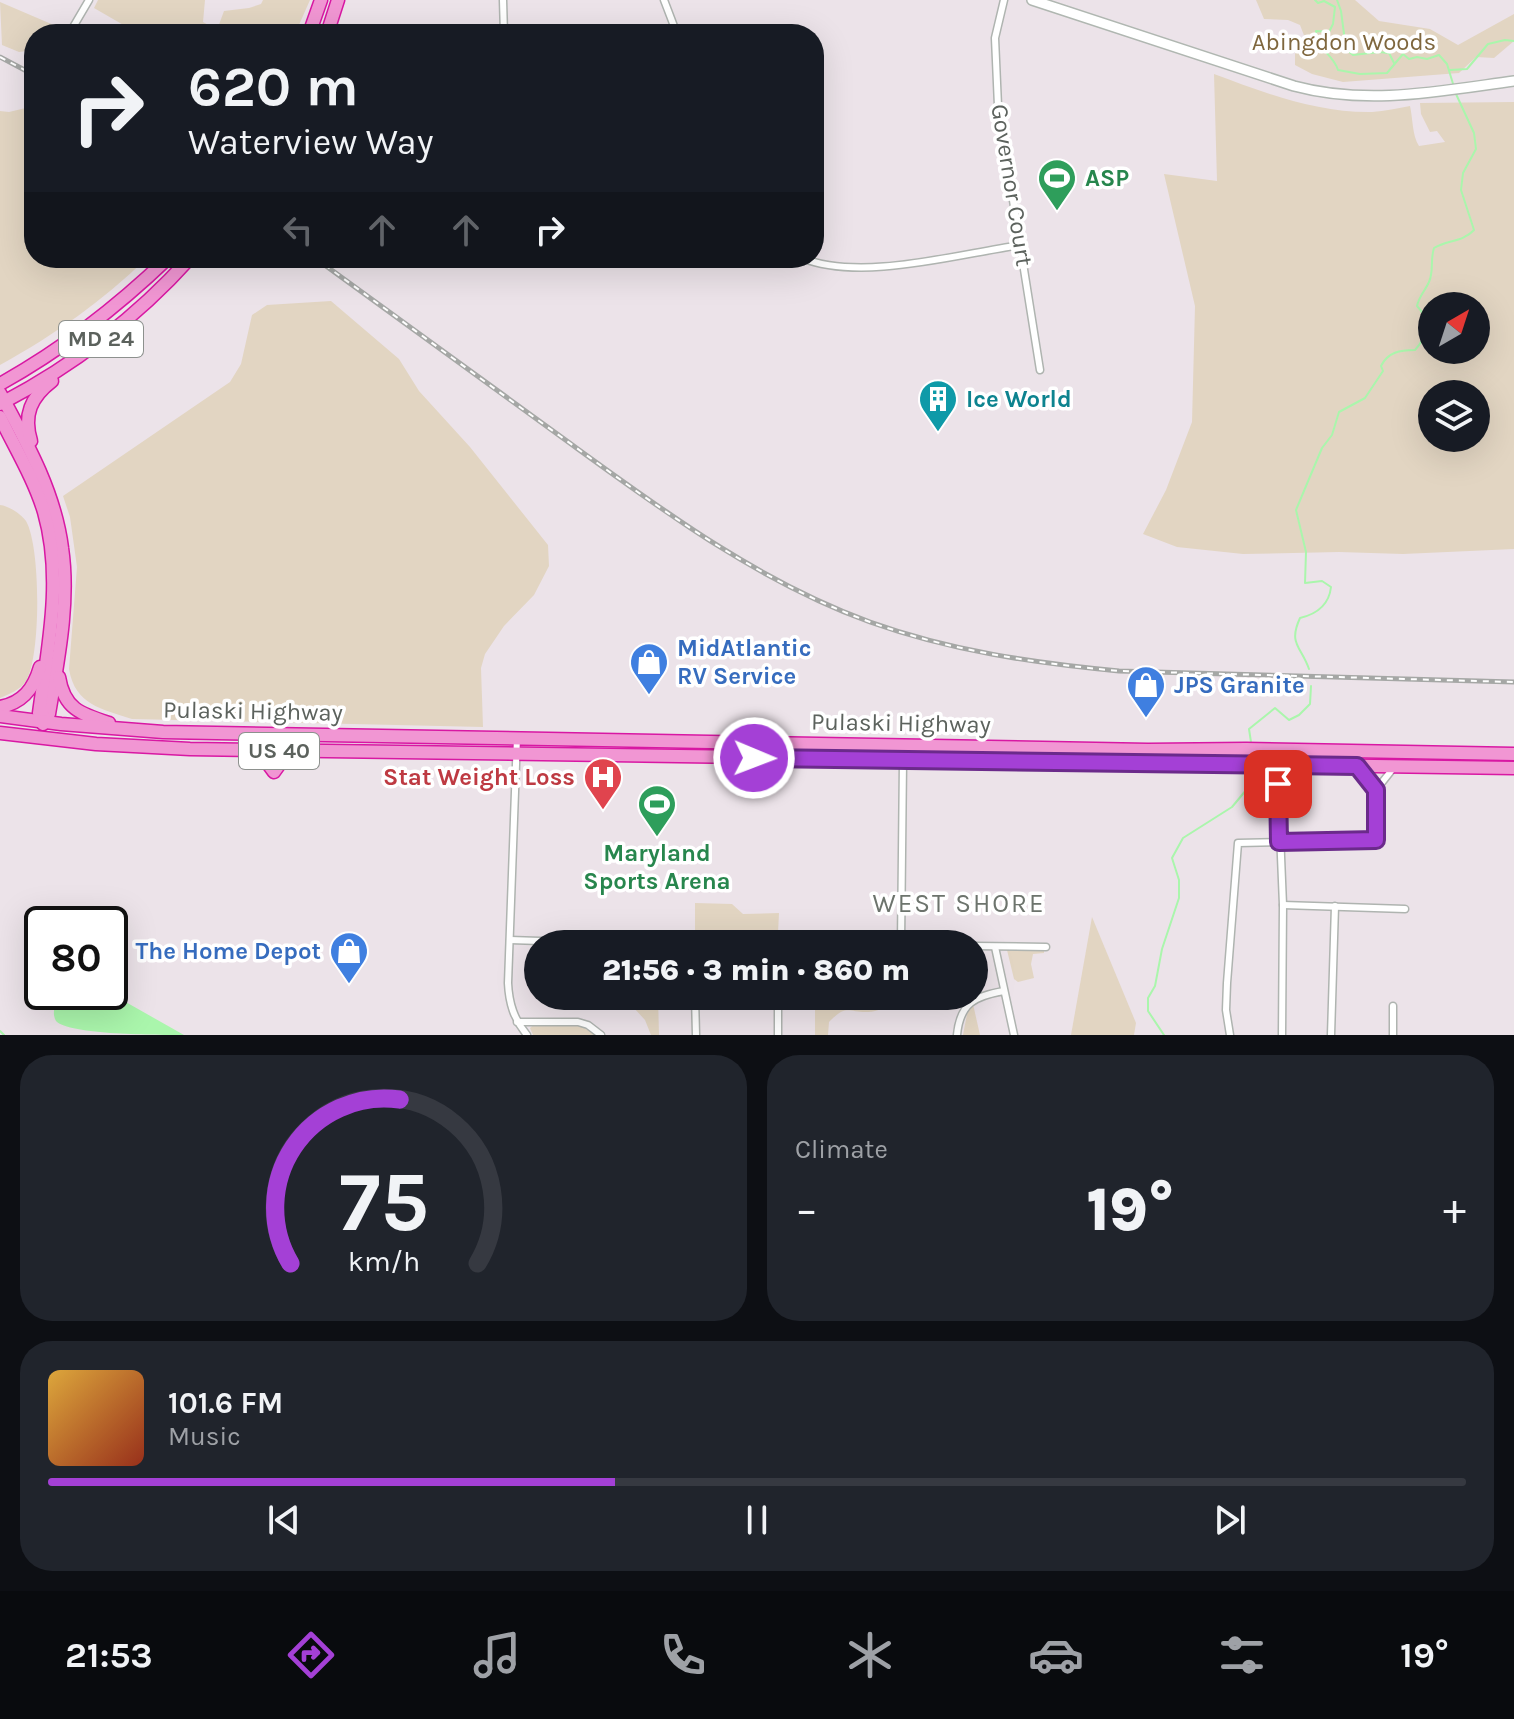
<!DOCTYPE html>
<html lang="en">
<head>
<meta charset="utf-8">
<style>
  :root { --surface:#171b24; --page:#20242c; --text:#f1f3f6; --muted:#9ea1a6; --line:#363941; --accent:#a440d6 }
  body { margin:0; font-family:Karla,sans-serif; background:var(--page); color:var(--text); height:100vh; display:flex; flex-direction:column; font-size:30px; white-space:nowrap }
  * { box-sizing:border-box; margin:0 }
  p { font-size:26px; color:var(--muted) }
  .icon { flex:none; width:44px; height:44px; fill:none; stroke:currentColor; stroke-width:2; stroke-linecap:round; stroke-linejoin:round }
  .map { position:relative; height:1035px; overflow:hidden }
  .side { display:flex; flex-direction:column; gap:20px; padding:20px; background:#0d0f14; flex:1 }
  .side>* { flex:none }
  .top-card { position:absolute; left:24px; top:24px; width:800px; height:244px; border-radius:32px; box-shadow:0 8px 32px #0002; background:#171b24; color:var(--text); overflow:hidden }
  .needle { width:52px; rotate:39deg }
  .tools { position:absolute; left:1418px; top:292px; display:grid; gap:16px }
  .tools a { display:grid; place-items:center; width:72px; height:72px; border-radius:50%; background:var(--surface); box-shadow:0 8px 32px #0002; font-size:40px }
  .speed { position:absolute; left:24px; top:906px; display:flex; gap:16px; font-size:40px; font-weight:700; text-align:center }
  .speed>* { display:grid; place-content:center; width:104px; height:104px; border-radius:50%; background:var(--surface); box-shadow:0 8px 32px #0002; line-height:1 }
  .speed .limit { border:4px solid #111; border-radius:12px; background:#fff; color:#111 }
  .pin { position:absolute; display:grid; place-items:center; width:68px; height:68px; color:#fff; margin:-34px; border-radius:16px; box-shadow:0 4px 12px #0006 }
  .me { position:absolute; width:88px; margin:-44px; rotate:91deg; stroke-linejoin:round; filter:drop-shadow(0 0 6px #0008) }
  .turn { display:flex; align-items:center; gap:28px; height:168px; padding:0 32px; font-size:36px }
  .turn .icon { width:104px; height:104px; stroke-width:2.5 }
  .turn b { display:block; font-size:56px; line-height:68px }
  .lanes { display:flex; align-items:center; height:76px; padding:0 32px; background:#0003; justify-content:center; gap:40px; direction:ltr }
  .lanes .off { opacity:.35 }
  .big { font-size:60px; font-weight:800; line-height:1.1 }
  .side .tile { flex:1; display:flex; flex-direction:column; justify-content:center; gap:12px; min-width:0; padding:0 28px; border-radius:32px; background:var(--page) }
  .side .dial { align-items:center; gap:0 }
  .dial svg { height:208px; overflow:visible; fill:none; stroke:var(--line); stroke-width:7; stroke-linecap:round; text-anchor:middle }
  .dial text { fill:var(--text); stroke:none }
  .song { display:flex; align-items:center; gap:24px }
  .cover { width:96px; height:96px; border-radius:12px; background:linear-gradient(135deg,hsl(40 70% 55%),hsl(10 70% 35%)) }
  .played { height:8px; border-radius:4px; background:linear-gradient(90deg,var(--accent) 40%,var(--line) 40%) }
  .keys { display:flex; justify-content:space-around; direction:ltr }
  .heat { display:flex; justify-content:space-between; align-items:center; font-size:44px; direction:ltr }
  .side .tiles { flex:1; display:grid; gap:20px; grid-template-columns:1fr 1fr }
  .tile:last-child { grid-column:span 2 }
  .trip { position:absolute; left:524px; top:930px; width:464px; height:80px; border-radius:40px; background:var(--surface); box-shadow:0 8px 32px #0002; font-weight:800; line-height:80px; text-align:center }
  .dock { display:flex; height:128px; justify-content:space-around; align-items:center; background:#090b0e; color:var(--muted) }
  .dock .icon { width:56px; height:56px }
  .dock .on { color:var(--accent) }
  .dock b { font-size:36px; color:var(--text) }
  .map>svg:first-child { display:block }
</style>
</head>
<body>
<div class="map">
<svg width="1514" height="1035" viewBox="0 0 1514 1035">
  <rect width="100%" height="100%" fill="#ece3e9"/>
  <g fill="#e2d5c2" fill-rule="evenodd">
    <polygon points="98,0 205,0 203,22 221,32 217,30 224,11 249,8 261,4 263,0 310,0 295,34 139,34 94,8"/>
    <polygon points="1256,0 1355,0 1379,21 1430,29 1458,45 1514,14 1514,41 1494,58 1476,57 1459,73 1343,82 1312,74 1295,65 1295,54 1305,38 1300,25 1288,20 1264,19"/>
    <polygon points="0,2 56,26 57,34 34,34 34,50 19,52 2,45"/>
    <path d="M 1214,74 C 1265,93 1317,113 1372,112 C 1385,111 1398,108 1410,106 C 1413,119 1412,135 1419,146 L 1445,142 L 1437,131 L 1430,132 L 1421,114 L 1420,103 L 1514,102 L 1514,549 L 1403,554 L 1339,552 L 1243,554 L 1177,547 L 1143,534 L 1166,490 L 1192,422 L 1195,306 L 1164,174 L 1217,181 ZM 1432,306 L 1476,306 L 1476,350 L 1432,350 ZM 1432,394 L 1476,394 L 1476,438 L 1432,438 Z"/>
    <path d="M 34,106 L 34,258 L 147,258 C 101,302 56,334 0,365 L 0,111 L 9,112 Z"/>
    <path d="M 331,301 L 399,359 L 419,391 L 470,447 L 548,545 L 549,566 L 534,595 L 504,626 L 485,654 L 481,668 L 483,727 L 132,719 C 102,709 75,705 69,669 L 77,567 L 70,517 L 63,496 L 230,382 L 241,364 L 252,315 L 267,305 Z"/>
    <path d="M 0,505 C 9,506 21,514 26,521 C 41,547 41,657 26,681 C 20,690 9,694 0,698 Z"/>
    <polygon points="695,903 732,904 743,914 779,913 778,933 785,933 784,938 695,939"/>
    <polygon points="1092,917 1136,1023 1134,1035 1071,1035"/>
    <polygon points="1007,950 1044,951 1044,953 1033,954 1031,964 1034,978 1018,982 1014,979"/>
    <polygon points="623,996 658,996 659,1035 651,1035 645,1020"/>
    <path d="M 815,996 L 882,996 L 882,1009 C 877,1010 873,1012 868,1012 C 849,1013 847,1003 829,1022 L 828,1035 L 815,1035 Z"/>
    <polygon points="973,1004 980,1035 963,1035 967,1014"/>
    <polygon points="535,1024 578,1025 598,1035 533,1035 530,1028"/>
  </g>
  <path fill="#aaf6ac" d="M 63,992 L 108,992 L 184,1035 C 160,1035 68,1035 56,1021 C 50,1010 58,1001 63,992 Z"/>
  <g fill="none" stroke-linecap="round" stroke-linejoin="round">
    <g stroke="#aaf6ac" stroke-width="2">
      <path d="M 1315,0 L 1318,3 L 1324,1 L 1335,7 L 1333,24 L 1329,32 L 1316,31 C 1315,49 1333,53 1338,70 L 1360,74 L 1387,73 L 1403,54 L 1409,59 L 1417,57 L 1427,59 L 1439,55 L 1447,64 L 1454,87"/>
      <polyline points="1337,0 1341,11 1346,49 1353,55 1379,52 1389,53 1394,63"/>
      <polyline points="1450,70 1467,69 1488,44 1505,40 1514,41"/>
      <path d="M 1309,669 C 1301,646 1288,644 1300,618 C 1317,614 1329,605 1331,587 L 1322,581 L 1305,583 L 1306,552 L 1296,510 L 1322,448 L 1332,435 L 1339,412 L 1365,398 L 1383,371 L 1381,366 C 1388,352 1400,350 1415,350 C 1427,337 1431,320 1417,306 C 1419,296 1425,291 1429,282 C 1434,271 1430,260 1434,248 C 1447,240 1463,242 1474,230 L 1461,190 L 1463,173 L 1476,149 L 1474,133 L 1456,94"/>
      <polyline points="1251,742 1249,729 1275,708 1289,720 1299,715 1310,704 1311,686"/>
      <polyline points="0,1031 4,1035"/>
      <polyline points="1164,1035 1148,1011 1148,998 1155,986 1162,949 1179,898 1179,880 1172,858 1183,838 1232,807 1247,789 1250,771"/>
    </g>
    <g stroke="#afb4b0" stroke-width="9">
      <g id="street">
        <polyline points="503,0 504,34"/>
        <polyline points="664,0 677,34"/>
        <polyline points="1004,0 995,38 998,106 1040,370"/>
        <polyline points="69,34 89,0"/>
        <path d="M 802,258 C 862,282 957,254 1021,245"/>
        <path d="M 517,737 L 508,983 C 509,1004 514,1019 527,1035"/>
        <polyline points="1359,768 1376,790"/>
        <polyline points="1278,784 1283,905 1282,1035"/>
        <polyline points="1283,905 1405,909"/>
        <polyline points="510,940 631,944"/>
        <polyline points="722,944 909,944"/>
        <polyline points="901,944 903,761"/>
        <polyline points="974,946 1046,947"/>
        <polyline points="995,947 1014,1035"/>
        <polyline points="695,996 696,1035"/>
        <polyline points="778,996 778,1035"/>
        <polyline points="517,1022 578,1022 588,1025 601,1035"/>
        <path d="M 957,1035 C 960,1003 975,996 1004,991"/>
        <polyline points="1230,1035 1226,1010 1227,983 1238,843 1376,840 1376,790 1395,766"/>
        <polyline points="1331,1035 1335,906"/>
        <polyline points="1393,1035 1393,1006"/>
      </g>
    </g>
    <g stroke="#b0b7b1" stroke-width="12">
      <path id="secondary" d="M 1032,0 L 1294,86 C 1368,106 1440,91 1514,81"/>
    </g>
    <g stroke="#d818a3" stroke-width="15">
      <g id="highway">
        <polyline points="309,34 321,0"/>
        <polyline points="327,34 338,0"/>
        <path d="M 0,384 C 63,349 116,308 168,258"/>
        <path d="M 0,393 C 26,441 55,492 62,548 C 70,602 58,660 49,714 L 44,717"/>
        <path d="M 0,404 C 71,367 137,317 190,258"/>
        <path d="M 0,417 C 15,448 34,479 44,512 C 63,578 48,647 39,713 L 44,717 L 43,724"/>
        <path d="M 31,441 C 23,415 31,397 52,381"/>
        <path d="M 59,677 C 64,709 81,714 109,723"/>
        <path d="M 0,707 C 23,703 34,688 40,667"/>
        <polyline points="0,716 61,724 163,732 1148,750 1246,749 1514,754"/>
        <polyline points="0,733 96,744 190,749 1514,768"/>
        <polyline points="253,755 263,757 274,772 284,758 295,756"/>
      </g>
    </g>
    <use href="#street" stroke="#fff" stroke-width="6"/>
    <use href="#secondary" stroke="#fff" stroke-width="9"/>
    <use href="#highway" stroke="#f196d3" stroke-width="12"/>
    <g stroke="#a5a7a5" stroke-width="5">
      <g id="rail">
        <polyline points="0,57 34,75"/>
        <path d="M 315,258 C 397,317 478,377 560,436 C 658,507 755,580 870,622 C 951,651 1034,663 1119,671 L 1514,682"/>
      </g>
    </g>
    <use href="#rail" stroke="#fff" stroke-width="2" stroke-dasharray="6" stroke-linecap="butt"/>
  </g>
  <g fill="none" stroke-linecap="round" stroke-linejoin="round">
    <g stroke="#6b2a8b" stroke-width="20">
      <polyline id="route" points="754,758 1357,766 1376,790 1376,840 1279,842 1278,784"/>
    </g>
    <use href="#route" stroke="#a440d6" stroke-width="14"/>
  </g>
  <defs>
    <g id="stadium-pin" transform="scale(2)"><path d="M0 17L-7.5 6A9.5 9.5 0 1 1 7.5 6Z" fill="#2e9e5b" stroke="#fff"/><path d="M0-5a6.5 5 0 1 0 0 10a6.5 5 0 1 0 0-10ZM-3.5-1.8h7v3.6h-7Z" fill="#fff"/></g>
    <g id="building-pin" transform="scale(2)"><path d="M0 17L-7.5 6A9.5 9.5 0 1 1 7.5 6Z" fill="#0f9aa8" stroke="#fff"/><path d="M-4-6H4V6H1V3H-1V6H-4ZM-2.5-4.3h1.7v1.8h-1.7ZM.8-4.3h1.7v1.8H.8ZM-2.5-1h1.7V.8h-1.7ZM.8-1h1.7V.8H.8Z" fill="#fff"/></g>
    <g id="shop-pin" transform="scale(2)"><path d="M0 17L-7.5 6A9.5 9.5 0 1 1 7.5 6Z" fill="#3f7fe0" stroke="#fff"/><path d="M-5-2.5h2.3a2.7 3.5 0 0 1 5.4 0H5L5.5 6h-11ZM-1.5-2.5h3a1.5 2.3 0 0 0-3 0Z" fill="#fff"/></g>
    <g id="hospital-pin" transform="scale(2)"><path d="M0 17L-7.5 6A9.5 9.5 0 1 1 7.5 6Z" fill="#e0444e" stroke="#fff"/><path d="M-5-5h3v3.5h4V-5h3V5h-3V1.5h-4V5h-3Z" fill="#fff"/></g>
  </defs>
  <g fill-rule="evenodd">
    <use href="#stadium-pin" x="1057" y="178"/>
    <use href="#building-pin" x="938" y="399"/>
    <use href="#shop-pin" x="649" y="662"/>
    <use href="#shop-pin" x="1146" y="685"/>
    <use href="#hospital-pin" x="603" y="777"/>
    <use href="#stadium-pin" x="657" y="804"/>
    <use href="#shop-pin" x="349" y="951"/>
  </g>
  <g text-anchor="middle" dominant-baseline="central" stroke-width="7" stroke-linejoin="round" paint-order="stroke">
    <g fill="#fff" stroke="#8d918e" stroke-width="2">
      <rect x="59" y="321" width="84" height="36" rx="6"/>
      <rect x="239" y="733" width="80" height="36" rx="6"/>
    </g>
    <g font-size="22" font-weight="bold" fill="#5c625d">
      <text x="101" y="339">MD 24</text>
      <text x="279" y="751">US 40</text>
    </g>
    <g font-size="24" fill="#7f673e" stroke="#fff">
      <text x="1344" y="42">Abingdon Woods</text>
    </g>
    <g font-size="24" font-weight="bold" fill="#27864d" stroke="#fff" text-anchor="start">
      <text x="1085" y="178">ASP</text>
      <text x="657" y="853" text-anchor="middle">Maryland<tspan x="657" dy="28">Sports Arena</tspan></text>
    </g>
    <g font-size="24" fill="#5c625d" stroke="#fff">
      <text transform="translate(1012 185) rotate(81)">Governor Court</text>
      <text transform="translate(253 711) rotate(1)">Pulaski Highway</text>
      <text transform="translate(901 723) rotate(1)">Pulaski Highway</text>
    </g>
    <g font-size="24" font-weight="bold" fill="#0d838f" stroke="#fff" text-anchor="start">
      <text x="966" y="399">Ice World</text>
    </g>
    <g font-size="24" font-weight="bold" fill="#366cbe" stroke="#fff" text-anchor="start">
      <text x="677" y="648">MidAtlantic<tspan x="677" dy="28">RV Service</tspan></text>
      <text x="1174" y="685">JPS Granite</text>
      <text x="321" y="951" text-anchor="end">The Home Depot</text>
    </g>
    <g font-size="24" font-weight="bold" fill="#be3a42" stroke="#fff" text-anchor="end">
      <text x="575" y="777">Stat Weight Loss</text>
    </g>
    <g font-size="26" letter-spacing="2" fill="#6d746d" stroke="#fff">
      <text x="959" y="903">WEST SHORE</text>
    </g>
  </g>
</svg>
<div class="tools">
<a><svg class="needle" viewBox="-14 -14 28 28"><path d="M0-13l5 13h-10z" fill="#e53935"/><path d="M0 13l5-13h-10z" fill="#9ea1a6"/></svg></a>
<a><svg class="icon" aria-label="layers" viewBox="0 0 24 24"><path d="M12 4l9 5-9 5-9-5zM3 14l9 5 9-5"/></svg></a>
</div>
<div class="speed"><div class="limit">80</div></div>
<div class="pin" style="left:1278px;top:784px;background:#d93025"><svg class="icon" aria-label="arrive" viewBox="0 0 24 24"><path d="M6 21V4h12l-3 4 3 4H6"/></svg></div>
<svg class="me" style="left:754px;top:758px" viewBox="-20 -20 40 40"><circle r="17" fill="#a440d6" stroke="#fff" stroke-width="3"/><path d="M0-11L8 9 0 5-8 9z" fill="#fff"/></svg>
<div class="trip">21:56 · 3 min · 860 m</div>
<div class="top-card">
<div class="turn"><svg class="icon" aria-label="right" viewBox="0 0 24 24"><path d="M7 20v-9h11M14 6l5 5-5 5"/></svg><div><b>620 m</b>Waterview Way</div></div>
<div class="lanes"><svg class="icon off" aria-label="left" viewBox="0 0 24 24"><path d="M17 20v-9H6M10 6l-5 5 5 5"/></svg><svg class="icon off" aria-label="ahead" viewBox="0 0 24 24"><path d="M12 20V5M6 11l6-6 6 6"/></svg><svg class="icon off" aria-label="ahead" viewBox="0 0 24 24"><path d="M12 20V5M6 11l6-6 6 6"/></svg><svg class="icon" aria-label="right" viewBox="0 0 24 24"><path d="M7 20v-9h11M14 6l5 5-5 5"/></svg></div>
</div>
</div>
<section class="side">
<div class="tiles">
<div class="tile dial"><svg viewBox="0 0 100 80">
<path d="M14 69A42 42 0 1 1 86 69"/>
<path d="M14 69A42 42 0 0 1 56 6" stroke="#a440d6"/>
<text x="50" y="56" font-size="32" font-weight="700">75</text>
<text x="50" y="72" font-size="11">km/h</text>
</svg></div>
<div class="tile"><p>Climate</p>
<div class="heat"><a>−</a><b class="big">19°</b><a>+</a></div>
</div>
<div class="tile">
<div class="song"><i class="cover"></i><div><b>101.6 FM</b><p>Music</p></div></div>
<div class="played"></div>
<div class="keys"><svg class="icon" aria-label="previous" viewBox="0 0 24 24"><path d="M18 5L8 12l10 7zM5 5v14"/></svg><svg class="icon" aria-label="pause" viewBox="0 0 24 24"><path d="M8 5v14M16 5v14"/></svg><svg class="icon" aria-label="next" viewBox="0 0 24 24"><path d="M6 5l10 7-10 7zM19 5v14"/></svg></div>
</div>
</div>
</section>
<nav class="dock">
<b>21:53</b>
<svg class="icon on" aria-label="directions" viewBox="0 0 24 24"><path d="M12 3l9 9-9 9-9-9zM9 14v-3h6M13 9l2 2-2 2"/></svg>
<svg class="icon" aria-label="music" viewBox="0 0 24 24"><path d="M9 18V5l10-2v13"/><circle cx="6" cy="18" r="3"/><circle cx="16" cy="16" r="3"/></svg>
<svg class="icon" aria-label="phone" viewBox="0 0 24 24"><path d="M5 4h4l2 5-3 2q2 4 5 5l2-3 5 2v4C11 20 4 13 5 4z"/></svg>
<svg class="icon" aria-label="climate" viewBox="0 0 24 24"><path d="M12 3v18M4 7l16 10M4 17L20 7"/></svg>
<svg class="icon" aria-label="car" viewBox="0 0 24 24"><path d="M5 17H2v-5l4-1 3-4h7l3 4 3 1v5h-3M9 17h6M6 11h13"/><circle cx="7" cy="17" r="2"/><circle cx="17" cy="17" r="2"/></svg>
<svg class="icon" aria-label="filters" viewBox="0 0 24 24"><path d="M4 7h16M4 17h16"/><circle cx="9" cy="7" r="2"/><circle cx="15" cy="17" r="2"/></svg>
<b>19°</b>
</nav>
</body>
</html>
